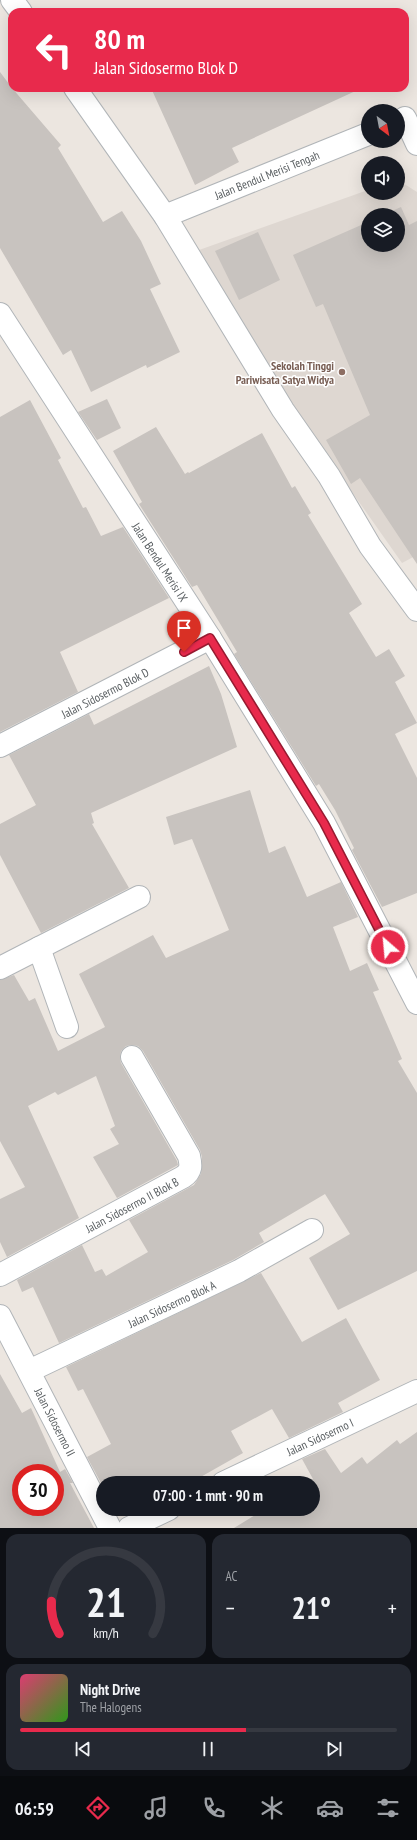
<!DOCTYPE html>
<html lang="id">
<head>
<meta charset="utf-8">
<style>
  :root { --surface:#171b24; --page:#242831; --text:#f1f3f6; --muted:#9ea1a6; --line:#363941; --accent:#e82a4c }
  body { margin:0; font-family:"PT Sans Narrow",sans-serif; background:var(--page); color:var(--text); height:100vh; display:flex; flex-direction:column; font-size:15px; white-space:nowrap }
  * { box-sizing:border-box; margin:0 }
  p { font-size:13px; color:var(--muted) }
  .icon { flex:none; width:22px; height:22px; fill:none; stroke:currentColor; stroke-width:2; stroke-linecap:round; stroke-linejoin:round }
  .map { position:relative; height:1528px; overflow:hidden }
  .drawer { display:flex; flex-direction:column; gap:6px; padding:6px; background:#0d0f14; flex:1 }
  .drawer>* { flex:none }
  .top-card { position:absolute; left:8px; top:8px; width:401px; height:84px; border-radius:12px; box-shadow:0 4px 16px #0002; background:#e82a4c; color:#fff; overflow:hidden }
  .needle { width:26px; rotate:148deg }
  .fabs { position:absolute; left:361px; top:104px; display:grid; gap:8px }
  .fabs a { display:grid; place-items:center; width:44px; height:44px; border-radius:50%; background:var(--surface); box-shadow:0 4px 16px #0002; font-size:20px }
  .speed { position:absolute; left:12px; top:1464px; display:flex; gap:8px; font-size:20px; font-weight:700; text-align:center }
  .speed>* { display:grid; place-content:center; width:52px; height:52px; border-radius:50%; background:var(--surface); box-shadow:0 4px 16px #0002; line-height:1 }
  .speed .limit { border:6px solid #d22; background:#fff; color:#111 }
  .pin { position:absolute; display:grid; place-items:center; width:34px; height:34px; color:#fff; margin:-41px -17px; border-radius:50% 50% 50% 0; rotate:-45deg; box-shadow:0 0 4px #0007 }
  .pin .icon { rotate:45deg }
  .me { position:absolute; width:44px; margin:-22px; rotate:333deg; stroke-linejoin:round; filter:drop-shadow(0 0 3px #0008) }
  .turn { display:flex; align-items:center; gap:14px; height:84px; padding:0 20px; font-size:18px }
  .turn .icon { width:52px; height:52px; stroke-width:2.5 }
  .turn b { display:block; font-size:28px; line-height:34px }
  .big { font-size:30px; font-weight:700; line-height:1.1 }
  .drawer .tile { flex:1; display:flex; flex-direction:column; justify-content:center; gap:6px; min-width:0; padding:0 14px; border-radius:12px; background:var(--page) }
  .drawer .dial { align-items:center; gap:0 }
  .dial svg { height:104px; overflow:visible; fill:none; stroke:var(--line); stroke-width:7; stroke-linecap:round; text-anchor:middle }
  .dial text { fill:var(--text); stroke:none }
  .song { display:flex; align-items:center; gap:12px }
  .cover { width:48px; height:48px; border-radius:6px; background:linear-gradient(135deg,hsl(340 70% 55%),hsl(110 70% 35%)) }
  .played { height:4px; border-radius:2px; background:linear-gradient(90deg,var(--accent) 60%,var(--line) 60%) }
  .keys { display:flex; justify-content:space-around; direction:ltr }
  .heat { display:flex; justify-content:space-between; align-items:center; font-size:22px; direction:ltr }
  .drawer .tiles { flex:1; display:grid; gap:6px; grid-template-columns:1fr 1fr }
  .tile:last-child { grid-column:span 2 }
  .trip { position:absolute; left:96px; top:1476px; width:224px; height:40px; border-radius:20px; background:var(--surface); box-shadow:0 4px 16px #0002; font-weight:700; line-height:40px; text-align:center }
  .menu { display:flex; height:64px; justify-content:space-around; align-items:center; background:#090b0e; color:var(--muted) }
  .menu .icon { width:28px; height:28px }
  .menu .on { color:var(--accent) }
  .menu b { font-size:18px; color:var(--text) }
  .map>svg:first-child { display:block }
</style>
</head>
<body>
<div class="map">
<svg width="417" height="1528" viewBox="0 0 417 1528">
  <rect width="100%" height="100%" fill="#ece6e0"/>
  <path fill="#ded7d1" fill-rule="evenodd" d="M 398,180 L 417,192 L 417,555 L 402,563 L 185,255 L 368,190 L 368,193 L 398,193 ZM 368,215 L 398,215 L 398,245 L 368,245 Z"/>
  <g fill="#c8c3bf" fill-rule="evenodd">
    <polygon points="0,72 12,88 61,145 58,148 103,222 122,211 141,241 161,284 150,289 180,352 147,368 146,365 91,392 71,350 63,355 0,248"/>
    <polygon points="151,88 362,88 232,148 239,162 195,185"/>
    <polygon points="401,207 409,225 417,221 417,564 360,478 351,484 326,440 370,415 323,304 316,307 293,255 368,222 368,245 398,245 398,215 383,215"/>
    <polygon points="258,232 280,280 239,300 215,251"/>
    <polygon points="107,399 121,428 97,440 78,412"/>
    <polygon points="30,400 61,458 58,460 83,508 86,507 101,536 123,527 169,598 60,652 78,692 0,732 0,417"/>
    <polygon points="156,427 185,474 188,472 189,473 262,433 292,488 295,486 311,513 308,515 362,604 349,613 376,657 389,649 405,676 395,682 417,723 395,734 417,778 417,893 382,907 352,850 354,848 335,810 319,784 316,786 234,654 237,652 197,585 192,587 139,504 142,502 113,451"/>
    <polygon points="209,666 221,694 237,747 91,813 94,823 92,824 129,888 41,933 0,855 0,824 36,805 9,755 89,714 94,725"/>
    <polygon points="250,790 269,853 285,846 307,897 341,882 358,917 333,927 350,971 367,963 379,990 373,992 402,1059 398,1061 417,1093 417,1271 338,1310 309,1258 350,1234 325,1194 259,1233 264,1242 233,1260 59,1343 33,1287 22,1292 17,1280 82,1245 95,1272 102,1269 106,1276 148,1252 129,1220 194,1185 201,1174 202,1157 200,1150 143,1051 138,1046 132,1045 126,1046 121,1051 120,1057 121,1063 177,1161 178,1165 117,1198 93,1157 119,1144 110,1129 115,1126 96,1076 58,1095 55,1092 28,1106 79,1218 7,1257 0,1242 0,1199 25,1187 0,1141 0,980 14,975 29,1001 35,998 58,1051 105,1027 79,974 153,935 166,958 229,930 192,839 174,845 166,817"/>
    <polygon points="261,1273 302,1342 346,1318 380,1380 338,1403 343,1412 289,1438 272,1409 231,1431 243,1453 190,1483 101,1483 87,1457 111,1444 83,1389 78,1391 66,1367"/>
    <path d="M 0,1374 L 22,1413 L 31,1408 L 60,1472 L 65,1469 L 73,1483 L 70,1483 L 94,1528 L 0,1528 ZM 21,1473 L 55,1473 L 55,1507 L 21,1507 Z"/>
    <polygon points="417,1432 417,1528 234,1528 265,1509 313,1509 313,1483 306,1483 313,1479 302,1459 325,1449 341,1473 362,1457 367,1464 397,1440 400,1444"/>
  </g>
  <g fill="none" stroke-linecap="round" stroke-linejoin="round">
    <g stroke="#b1b5b8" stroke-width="24">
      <g id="minor">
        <polyline points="12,0 21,12"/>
        <polyline points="75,88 165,216 283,410 329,476 370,546 417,610"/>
        <polyline points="405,118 417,144"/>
        <polyline points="165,216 368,134"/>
        <polyline points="0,314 210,638 324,823 417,1003"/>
        <polyline points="0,746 210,638"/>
        <polyline points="39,948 139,897"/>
        <polyline points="0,968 39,948 67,1027"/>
        <path d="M 0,1275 L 183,1177 C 192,1171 191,1165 189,1156 L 132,1057"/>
        <polyline points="0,1316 110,1528"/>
        <polyline points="29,1371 239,1271 312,1230"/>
        <polyline points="223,1483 417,1391"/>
        <polyline points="129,1528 169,1509"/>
      </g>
    </g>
    <use href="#minor" stroke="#fff" stroke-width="22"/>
  </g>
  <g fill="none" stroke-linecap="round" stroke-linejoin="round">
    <g stroke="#971b31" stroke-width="10">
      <polyline id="route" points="184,652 210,638 324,823 388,947"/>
    </g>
    <use href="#route" stroke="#e82a4c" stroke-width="7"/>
  </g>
  <circle fill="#8d6e63" stroke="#fff" stroke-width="1.5" cx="342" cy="372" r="4"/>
  <g text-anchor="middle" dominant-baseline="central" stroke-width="3" stroke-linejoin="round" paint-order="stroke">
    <g font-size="12" fill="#595e61" stroke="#fff">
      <text transform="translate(267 175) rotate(-22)">Jalan Bendul Merisi Tengah</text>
      <text transform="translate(160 562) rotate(57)">Jalan Bendul Merisi IX</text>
      <text transform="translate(105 693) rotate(-27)">Jalan Sidosermo Blok D</text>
      <text transform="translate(132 1205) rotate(-28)">Jalan Sidosermo II Blok B</text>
      <text transform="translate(172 1304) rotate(-25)">Jalan Sidosermo Blok A</text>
      <text transform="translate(55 1422) rotate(63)">Jalan Sidosermo II</text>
      <text transform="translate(320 1437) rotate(-25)">Jalan Sidosermo I</text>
    </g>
    <g font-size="12" font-weight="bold" fill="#785e54" stroke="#fff" text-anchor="end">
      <text x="334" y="365">Sekolah Tinggi<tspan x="334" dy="14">Pariwisata Satya Widya</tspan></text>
    </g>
  </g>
</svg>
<div class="fabs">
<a><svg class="needle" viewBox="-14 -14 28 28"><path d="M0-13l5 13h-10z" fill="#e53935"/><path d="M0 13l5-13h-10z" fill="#9ea1a6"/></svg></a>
<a><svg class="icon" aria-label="sound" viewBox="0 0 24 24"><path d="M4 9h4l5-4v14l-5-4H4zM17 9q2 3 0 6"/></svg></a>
<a><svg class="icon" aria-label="layers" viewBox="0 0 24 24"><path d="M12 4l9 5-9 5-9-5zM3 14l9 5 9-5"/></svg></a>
</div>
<div class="speed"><div class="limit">30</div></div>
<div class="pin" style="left:184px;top:652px;background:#d93025"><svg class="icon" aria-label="arrive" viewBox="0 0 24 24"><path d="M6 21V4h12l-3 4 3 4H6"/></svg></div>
<svg class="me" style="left:388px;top:947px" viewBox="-20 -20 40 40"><circle r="17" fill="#e82a4c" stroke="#fff" stroke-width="3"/><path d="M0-11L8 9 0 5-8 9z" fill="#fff"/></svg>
<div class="trip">07:00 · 1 mnt · 90 m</div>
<div class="top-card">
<div class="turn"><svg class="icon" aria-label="left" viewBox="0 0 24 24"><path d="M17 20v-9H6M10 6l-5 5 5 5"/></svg><div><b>80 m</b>Jalan Sidosermo Blok D</div></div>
</div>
</div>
<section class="drawer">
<div class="tiles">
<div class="tile dial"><svg viewBox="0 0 100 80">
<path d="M14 69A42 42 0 1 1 86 69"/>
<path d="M14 69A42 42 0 0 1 8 44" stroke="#e82a4c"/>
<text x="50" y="56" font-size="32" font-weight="700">21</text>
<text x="50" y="72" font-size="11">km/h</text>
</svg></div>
<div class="tile"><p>AC</p>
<div class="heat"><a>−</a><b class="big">21°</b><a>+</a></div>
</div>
<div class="tile">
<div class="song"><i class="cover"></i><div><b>Night Drive</b><p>The Halogens</p></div></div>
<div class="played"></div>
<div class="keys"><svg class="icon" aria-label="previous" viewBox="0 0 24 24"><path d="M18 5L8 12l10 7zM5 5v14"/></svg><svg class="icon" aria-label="pause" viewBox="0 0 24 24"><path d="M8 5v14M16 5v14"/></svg><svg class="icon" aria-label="next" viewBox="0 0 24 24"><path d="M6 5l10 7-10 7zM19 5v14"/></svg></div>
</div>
</div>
</section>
<nav class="menu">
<b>06:59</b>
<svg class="icon on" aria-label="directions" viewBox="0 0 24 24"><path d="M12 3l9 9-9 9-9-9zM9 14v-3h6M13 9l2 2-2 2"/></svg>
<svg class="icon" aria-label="music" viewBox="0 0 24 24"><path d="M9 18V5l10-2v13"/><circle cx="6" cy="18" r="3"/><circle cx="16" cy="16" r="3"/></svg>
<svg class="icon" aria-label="phone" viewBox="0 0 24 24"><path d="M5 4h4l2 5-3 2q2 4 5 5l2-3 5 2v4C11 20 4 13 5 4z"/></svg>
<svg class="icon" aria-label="climate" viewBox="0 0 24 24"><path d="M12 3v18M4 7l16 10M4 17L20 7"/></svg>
<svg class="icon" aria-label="car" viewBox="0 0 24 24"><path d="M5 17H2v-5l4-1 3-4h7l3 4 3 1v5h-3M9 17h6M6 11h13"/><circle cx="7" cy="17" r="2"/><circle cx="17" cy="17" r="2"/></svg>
<svg class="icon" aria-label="filters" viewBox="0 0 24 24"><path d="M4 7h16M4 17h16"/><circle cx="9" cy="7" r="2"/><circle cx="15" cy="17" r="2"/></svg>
</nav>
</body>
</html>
